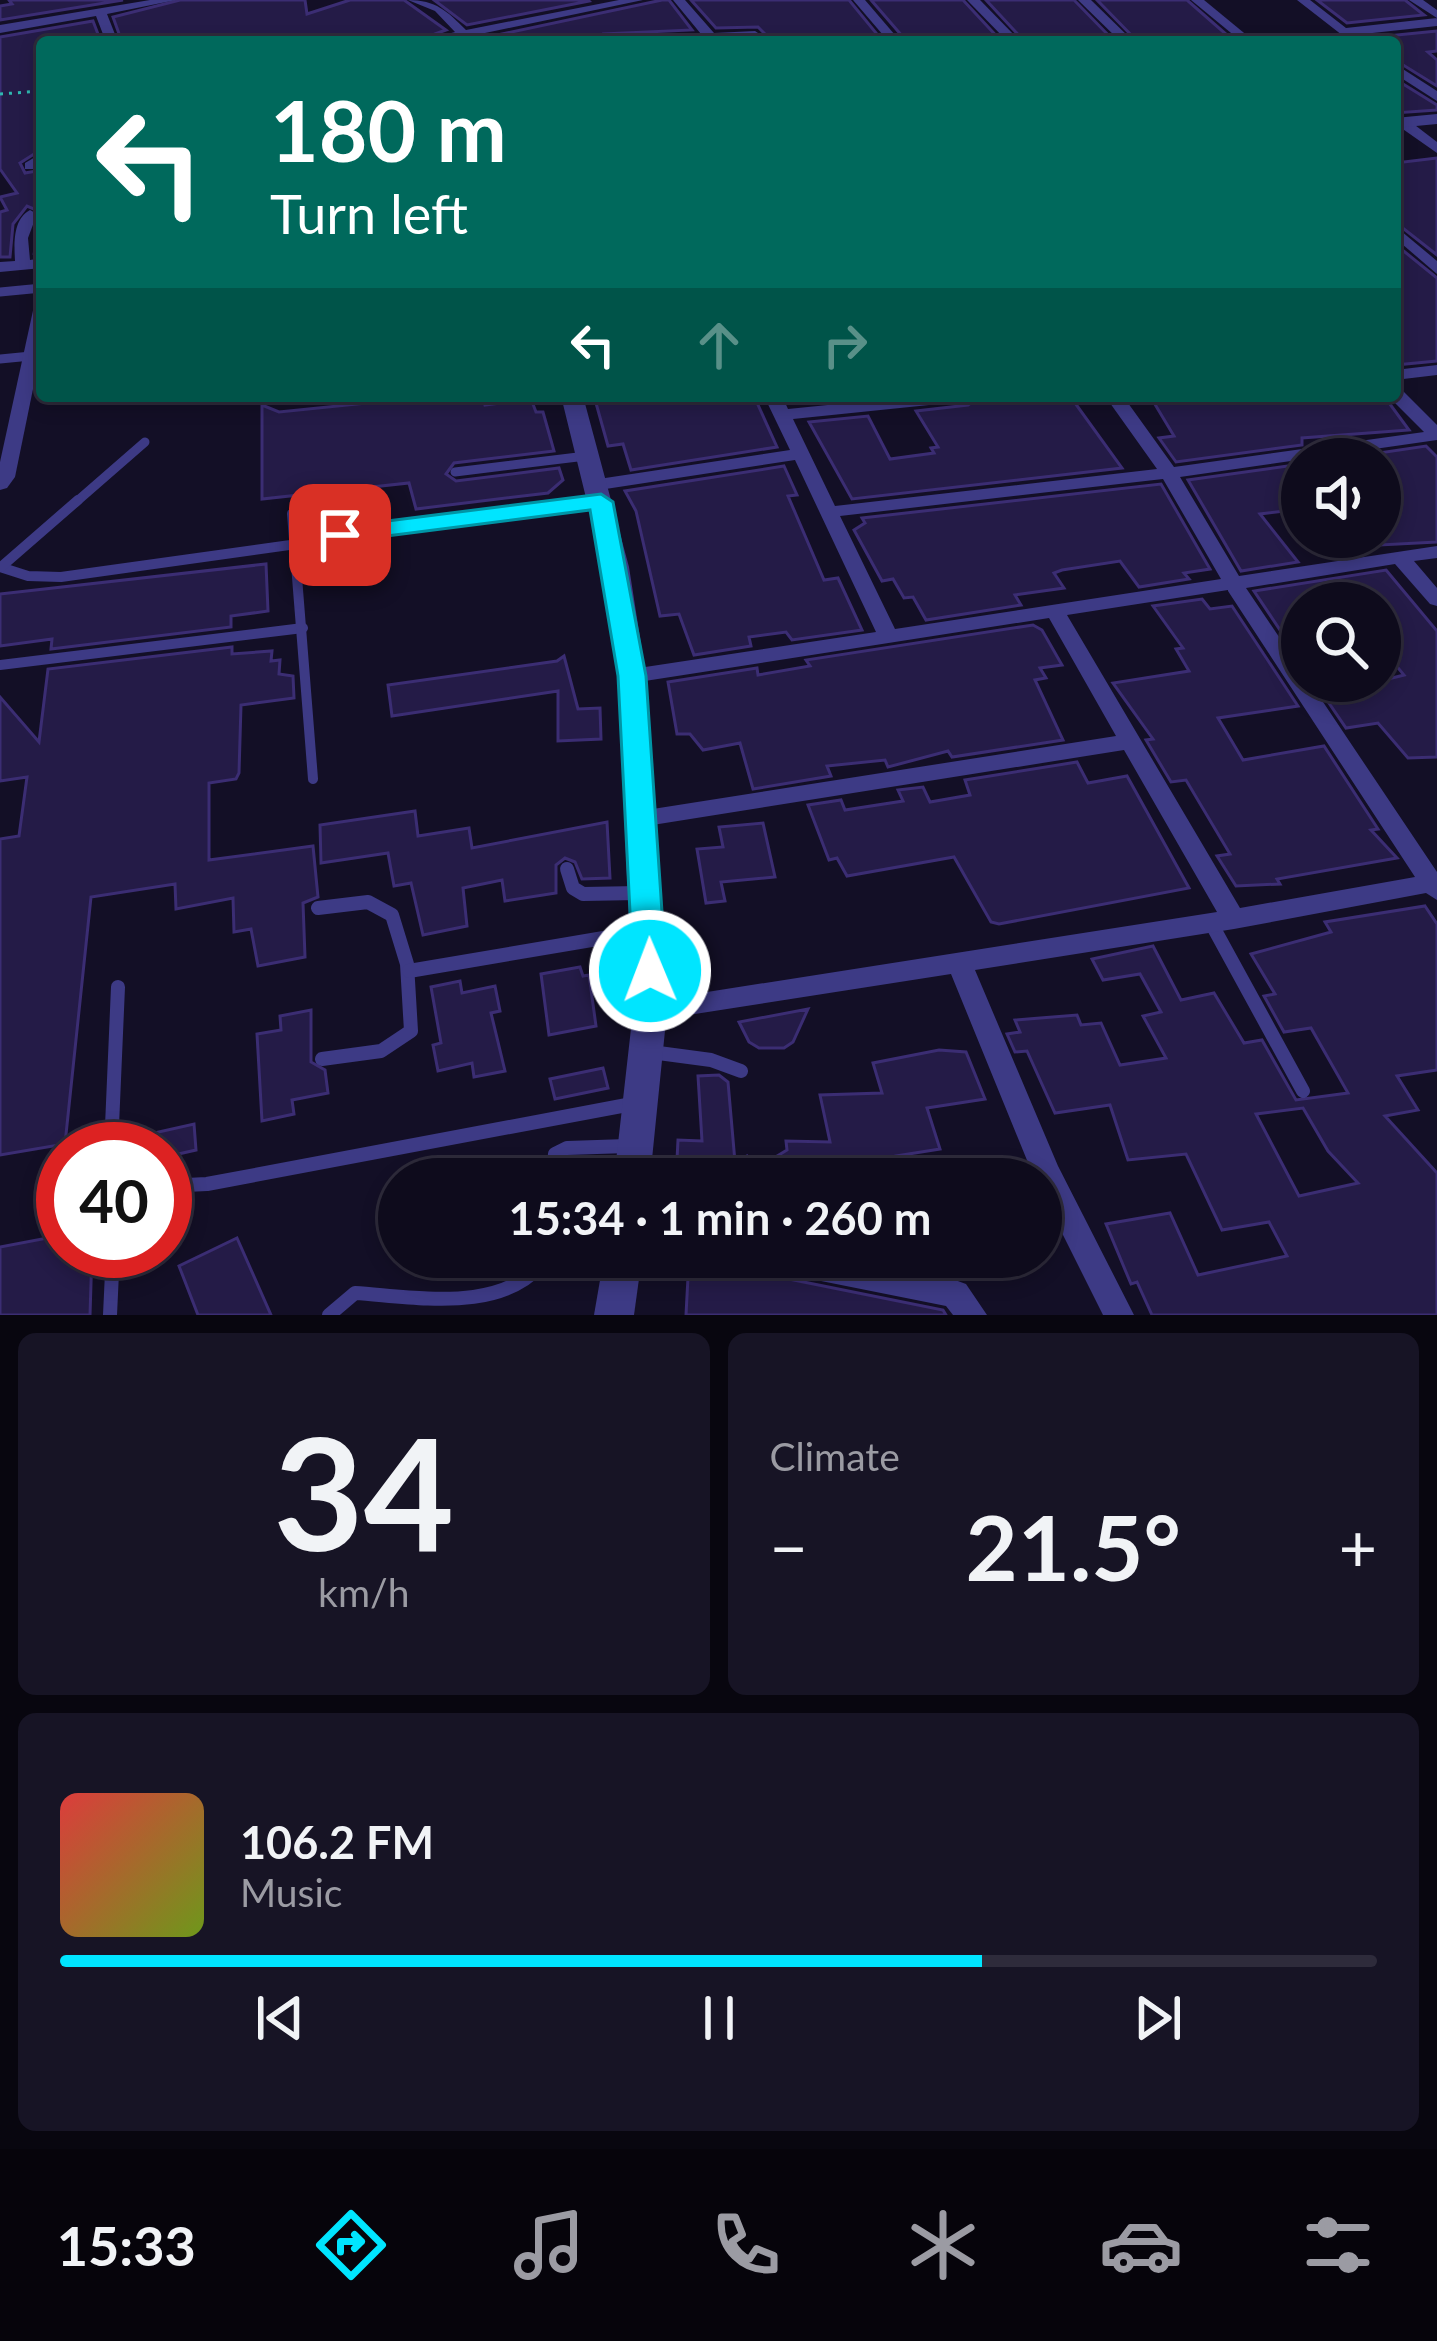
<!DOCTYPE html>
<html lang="en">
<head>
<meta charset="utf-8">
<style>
  :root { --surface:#0e0b1c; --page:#171425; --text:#f1f3f6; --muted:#9b9ba3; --line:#2e2b3b; --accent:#00e5ff }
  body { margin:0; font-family:Lato,sans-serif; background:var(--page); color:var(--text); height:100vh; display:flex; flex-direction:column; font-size:45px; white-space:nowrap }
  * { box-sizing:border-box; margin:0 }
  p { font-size:39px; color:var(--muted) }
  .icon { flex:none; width:66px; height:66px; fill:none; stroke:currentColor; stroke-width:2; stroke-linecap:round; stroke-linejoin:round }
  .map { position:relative; height:1315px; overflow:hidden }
  .sheet { display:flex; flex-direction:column; gap:18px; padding:18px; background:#08060f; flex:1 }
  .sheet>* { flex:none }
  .top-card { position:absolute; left:36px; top:36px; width:1365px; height:366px; border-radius:12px; box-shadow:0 6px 18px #0003,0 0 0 3px var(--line); background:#00695c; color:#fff; overflow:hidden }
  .buttons { position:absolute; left:1281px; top:438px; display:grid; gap:24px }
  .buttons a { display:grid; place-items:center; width:120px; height:120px; border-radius:50%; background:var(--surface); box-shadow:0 6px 18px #0003,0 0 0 3px var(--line); font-size:60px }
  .speed { position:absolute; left:36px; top:1122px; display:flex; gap:24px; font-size:60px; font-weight:700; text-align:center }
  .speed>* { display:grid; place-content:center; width:156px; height:156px; border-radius:50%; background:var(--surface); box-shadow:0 6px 18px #0003,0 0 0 3px var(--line); line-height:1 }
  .speed .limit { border:18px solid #d22; background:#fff; color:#111 }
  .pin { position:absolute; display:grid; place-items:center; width:102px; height:102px; color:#fff; margin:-51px; border-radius:24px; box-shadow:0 6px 18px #0006 }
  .me { position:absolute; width:132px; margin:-66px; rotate:359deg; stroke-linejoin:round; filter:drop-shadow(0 0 9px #0008) }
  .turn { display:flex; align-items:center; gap:42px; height:252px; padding:0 36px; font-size:54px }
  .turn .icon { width:156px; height:156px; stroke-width:2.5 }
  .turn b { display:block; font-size:84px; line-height:102px }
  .lanes { display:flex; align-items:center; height:114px; padding:0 36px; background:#0003; justify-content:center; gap:60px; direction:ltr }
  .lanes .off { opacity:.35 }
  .big { font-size:90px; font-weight:700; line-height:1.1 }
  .sheet .card { flex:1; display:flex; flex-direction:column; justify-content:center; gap:18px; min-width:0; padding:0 42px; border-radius:18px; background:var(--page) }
  .sheet .dial { align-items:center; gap:0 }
  .dial b { font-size:156px; line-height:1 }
  .song { display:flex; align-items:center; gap:36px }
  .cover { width:144px; height:144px; border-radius:18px; background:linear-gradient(135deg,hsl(0 70% 55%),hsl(80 70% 35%)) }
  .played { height:12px; border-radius:6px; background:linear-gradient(90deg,var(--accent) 70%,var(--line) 70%) }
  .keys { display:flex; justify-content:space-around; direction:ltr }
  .heat { display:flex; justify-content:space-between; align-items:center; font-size:66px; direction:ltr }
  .sheet .tiles { flex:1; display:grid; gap:18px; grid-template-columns:1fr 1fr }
  .card:last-child { grid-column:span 2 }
  .trip { position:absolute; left:378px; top:1158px; width:684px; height:120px; border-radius:60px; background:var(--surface); box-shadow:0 6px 18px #0003,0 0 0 3px var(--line); font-weight:700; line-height:120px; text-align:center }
  .tab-bar { display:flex; height:192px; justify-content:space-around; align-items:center; background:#06040b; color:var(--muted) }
  .tab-bar .icon { width:84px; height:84px }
  .tab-bar .on { color:var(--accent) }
  .tab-bar b { font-size:54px; color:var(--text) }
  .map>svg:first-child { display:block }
</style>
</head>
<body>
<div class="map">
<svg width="1437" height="1315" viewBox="0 0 1437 1315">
  <rect width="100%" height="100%" fill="#130f26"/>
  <g fill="#241b47" stroke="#3b2d73" stroke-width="3" fill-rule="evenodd">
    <polygon points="9,0 123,0 0,20 0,6 12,4"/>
    <polygon points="180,0 305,0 307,14 350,0 404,0 446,30 413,42 122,42 113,17"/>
    <polygon points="434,0 588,0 589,1 467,25"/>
    <polygon points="662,0 669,0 692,30 603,34 593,42 464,42"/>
    <polygon points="691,0 849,0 881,39 761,42 765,34 758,27 716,28"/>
    <polygon points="871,0 963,0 1002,42 913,41 903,37"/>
    <polygon points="986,0 1074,0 1115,42 1025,42"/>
    <polygon points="1097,0 1187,0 1235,42 1138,42"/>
    <polygon points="1317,0 1405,0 1424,15 1347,23"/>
    <polygon points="93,21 101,42 42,42 42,149 20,163 25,173 42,170 42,242 34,255 41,212 27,206 13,224 10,257 0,257 0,212 7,210 0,197 17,193 0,169 0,37"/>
    <polygon points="1437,31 1437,51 1428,52 1437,60 1437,86 1395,60 1395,42 1367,38"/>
    <polygon points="1395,79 1437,105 1437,110 1395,113"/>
    <polygon points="1437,158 1437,255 1395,222 1395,163"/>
    <polygon points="1395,244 1437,278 1437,361 1395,365"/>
    <polygon points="397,396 483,396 485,405 531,399 536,412 543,412 554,451 454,463 446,474 456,481 559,468 563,480 548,493 416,509 409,483 262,499 262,405 279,412 397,400"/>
    <polygon points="594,396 754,396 777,447 631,470 623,444 608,446"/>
    <polygon points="981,396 1070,396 1122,468 852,499 809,422 868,416 890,459 934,453 931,448 938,447 916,411 968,405"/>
    <polygon points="1150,396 1384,396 1409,430 1302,438 1302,445 1176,462 1159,438 1174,436"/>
    <polygon points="1426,446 1437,457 1437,542 1380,545 1380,483 1397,480 1372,454"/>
    <polygon points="1302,464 1302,509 1260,514 1298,562 1241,571 1188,480"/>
    <polygon points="784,466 797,495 788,496 824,580 838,578 862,630 792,640 786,632 749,637 751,646 694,655 679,614 660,616 636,511 625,491"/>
    <polygon points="1161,484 1210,569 1184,573 1189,579 1139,587 1120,561 1062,570 1054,573 1064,588 1015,595 1021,605 926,620 913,597 904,598 893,579 882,581 854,530 865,523 862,518"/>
    <polygon points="266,564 268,611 231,616 231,627 51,649 52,639 0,646 0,594"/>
    <polygon points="1386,570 1437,631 1437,757 1408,758 1378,723 1346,728 1314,681 1380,681 1404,675 1380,646 1380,603 1302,603 1302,663 1254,591"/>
    <polygon points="1202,599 1210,609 1232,606 1298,706 1218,718 1243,760 1324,746 1378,829 1371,830 1397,858 1277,879 1280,884 1236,886 1217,856 1230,854 1186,780 1171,782 1146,740 1153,739 1113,683 1189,671 1176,649 1183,648 1153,606"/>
    <polygon points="1033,625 1042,630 1062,665 1040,668 1046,678 1035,680 1063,740 952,757 948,751 888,767 885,760 827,766 831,776 753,789 740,743 703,750 690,734 677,734 668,682 757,668 758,675 810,666 806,660"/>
    <polygon points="232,647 232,654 272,651 271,661 280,660 279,674 293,676 294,698 241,705 239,773 236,779 209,783 209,860 313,846 318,897 303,903 305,957 258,966 251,929 234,932 233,898 176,909 175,884 91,897 65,1144 0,1155 0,839 19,836 27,777 0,781 0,697 39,742 48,669"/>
    <polygon points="564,656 578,709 600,708 601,739 558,741 558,691 392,716 388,685 557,661"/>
    <polygon points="1077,762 1088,783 1127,776 1189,888 999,924 991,922 954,857 847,876 837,858 829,860 808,805 841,800 845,810 903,801 898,790 923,787 930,802 970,795 965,780"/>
    <polygon points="415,811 418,836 469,828 472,848 607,822 610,878 582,879 575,862 565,858 556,865 556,893 505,901 502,880 463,888 467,926 423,935 411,883 394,886 388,853 321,863 320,825"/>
    <polygon points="763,823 775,877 721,882 725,901 706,903 697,849 723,847 719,827"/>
    <path d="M 1425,906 L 1437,924 L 1437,1070 L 1397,1076 L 1418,1110 L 1385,1116 L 1437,1173 L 1437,1315 L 1152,1315 L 1137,1282 L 1131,1284 L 1106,1224 L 1170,1213 L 1198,1275 L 1287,1256 L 1269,1222 L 1222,1230 L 1186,1154 L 1128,1160 L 1110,1105 L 1055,1113 L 1027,1051 L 1015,1052 L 1007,1034 L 1020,1032 L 1015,1020 L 1077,1015 L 1081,1025 L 1101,1023 L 1120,1065 L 1166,1058 L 1143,1016 L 1161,1012 L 1140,974 L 1103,980 L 1092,959 L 1153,946 L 1181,1000 L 1214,993 L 1244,1043 L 1262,1040 L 1296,1100 L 1348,1093 L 1311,1028 L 1284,1032 L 1264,996 L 1275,994 L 1251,954 L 1331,932 L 1325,922 ZM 1303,1108 L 1328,1151 L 1358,1183 L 1299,1196 L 1256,1114 Z"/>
    <polygon points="580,967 583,976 589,975 596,1026 549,1035 541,974"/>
    <polygon points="460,981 462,993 495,986 500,1011 491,1013 505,1071 474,1077 472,1063 438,1071 433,1045 441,1043 431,987"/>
    <polygon points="808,1009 793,1042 784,1048 759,1048 749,1042 739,1022"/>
    <polygon points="311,1010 311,1062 325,1070 328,1093 292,1100 294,1114 262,1121 257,1034 281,1030 280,1016"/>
    <polygon points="939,1050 966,1052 985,1099 927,1108 940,1149 896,1156 901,1179 676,1179 678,1140 702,1141 698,1076 719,1075 728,1082 735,1162 747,1156 756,1169 787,1150 786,1141 830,1142 820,1095 882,1093 873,1063"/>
    <polygon points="603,1068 608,1088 555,1099 550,1079"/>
    <polygon points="194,1124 196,1150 165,1157 165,1149 122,1149 123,1140"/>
    <polygon points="63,1235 63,1251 92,1251 90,1315 0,1315 0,1247"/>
    <polygon points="237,1238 271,1315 198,1315 179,1266"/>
    <polygon points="713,1257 747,1257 752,1268 764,1274 943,1310 946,1315 686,1315 688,1277 712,1278"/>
  </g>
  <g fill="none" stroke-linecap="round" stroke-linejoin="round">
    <polyline stroke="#2fb8b0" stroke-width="3" stroke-dasharray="3 6" stroke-linecap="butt" points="0,94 42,91"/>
    <g stroke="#3d3a85" stroke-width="9">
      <polyline points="0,292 42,288"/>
      <polyline points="0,359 31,356"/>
      <polyline points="455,472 586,456"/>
      <polyline points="75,503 145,442"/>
      <polyline points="351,503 374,503"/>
      <polyline points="590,503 598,502"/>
    </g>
    <g stroke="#3d3a85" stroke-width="10">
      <polyline points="373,500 383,529"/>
      <polyline points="0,567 28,576 61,577 598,502"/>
      <polyline points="1,567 78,500"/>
      <polyline points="0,665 303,628"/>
      <polyline points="313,779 292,514 367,500"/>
    </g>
    <g stroke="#3d3a85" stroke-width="14">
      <polyline points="567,869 573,888 583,894 638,893"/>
      <polyline points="318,908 368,902 392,915 407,964 411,1031 381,1051 322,1059"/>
      <polyline points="1211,923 1303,1091"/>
      <polyline points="409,971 639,932"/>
      <polyline points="651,1052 711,1060 741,1071"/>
      <polyline points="111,1149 118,987"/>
      <polyline points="552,1179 555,1154 567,1148 627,1146"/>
      <polyline points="165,1186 207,1184 632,1104"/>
      <polyline points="110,1315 113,1251"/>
      <path d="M 329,1315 L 355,1293 C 417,1297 507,1315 547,1257"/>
    </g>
    <g fill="#3d3a85" fill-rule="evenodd">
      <polygon points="150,0 176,0 107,14 118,42 106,42 96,16 0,33 0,25"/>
      <path d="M 408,0 C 436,0 447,11 466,30 L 619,0 L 643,0 L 442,42 L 417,42 L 455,32 L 435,11 Z"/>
      <polygon points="673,0 685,0 714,33 755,31 761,35 755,42 743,42 745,39 597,42 603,38 701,34"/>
      <polygon points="853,0 865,0 901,42 889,42"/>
      <polygon points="967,0 980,0 1021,42 1008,42"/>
      <polygon points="1078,0 1091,0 1134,42 1121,42"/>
      <polygon points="1191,0 1204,0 1255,42 1242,42"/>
      <polygon points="1297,0 1310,0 1346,28 1437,18 1409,0 1423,0 1437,10 1437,26 1354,35 1357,38 1351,42"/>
      <polygon points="1395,64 1437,91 1437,101 1395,74"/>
      <polygon points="1397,119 1407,119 1437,142 1437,153 1397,125"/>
      <polygon points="42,153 42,164 35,169 25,169 25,163"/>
      <path d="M 30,210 L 37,214 L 28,238 L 30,260 L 42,258 L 42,268 L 0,272 L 0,262 L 15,261 C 14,243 13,219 30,210 Z"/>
      <polygon points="1395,226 1437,261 1437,274 1395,238"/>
      <polygon points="42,301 42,345 15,477 7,488 0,490 0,462 34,306"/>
      <polygon points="1437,365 1437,375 1395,380 1395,370"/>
      <path d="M 1395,388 L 1401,389 L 1437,425 L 1437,440 L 1180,477 L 1239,576 L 1437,546 L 1437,558 L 1414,561 L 1437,588 L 1437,606 L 1430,604 L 1395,564 L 1246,588 L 1302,671 L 1302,681 L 1309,681 L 1437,872 L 1437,900 L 1426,893 L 1234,929 L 975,970 L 1058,1166 L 1134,1315 L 1103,1315 L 1041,1191 L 1041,1179 L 1035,1179 L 1031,1170 L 951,974 L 650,1021 L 641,1018 L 637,1011 L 641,1004 L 650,1001 L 1217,912 L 1124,750 L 640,827 L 632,825 L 628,819 L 632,813 L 640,811 L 1116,736 L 1049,618 L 632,683 L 624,681 L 621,676 L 632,669 L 876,632 L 795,460 L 599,490 L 592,488 L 590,484 L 592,480 L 790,450 L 764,396 L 782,396 L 788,409 L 917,396 L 977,396 L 968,401 L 793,419 L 835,506 L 1157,469 L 1105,396 L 1123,396 L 1174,467 L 1424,432 L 1388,396 L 1395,396 ZM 1163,479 L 1221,579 L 895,629 L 840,516 ZM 1228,590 L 1228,591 L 1415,877 L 1240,908 L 1067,615 Z"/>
      <polygon points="751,1257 835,1257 955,1280 966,1284 987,1315 953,1315 946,1306 766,1270 756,1266"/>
    </g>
    <g fill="#3d3a85" fill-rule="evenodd">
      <polygon points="1437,114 1437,124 1395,128 1395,118"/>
      <polygon points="561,396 583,396 629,567 646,676 667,1011 650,1179 614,1179 633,1011 618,676 603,567"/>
      <polygon points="604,1257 642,1257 634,1315 594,1315"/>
    </g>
  </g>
  <polygon fill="#00e5ff" stroke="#0095a6" stroke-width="3" points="601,494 613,502 646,676 666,971 661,980 638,980 633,971 618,676 590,510 340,542 327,535 340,527"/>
</svg>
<div class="buttons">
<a><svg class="icon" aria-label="sound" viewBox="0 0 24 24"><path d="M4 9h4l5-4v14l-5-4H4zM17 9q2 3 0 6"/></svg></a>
<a><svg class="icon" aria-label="search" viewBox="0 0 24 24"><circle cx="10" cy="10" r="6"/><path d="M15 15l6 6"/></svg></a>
</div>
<div class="speed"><div class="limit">40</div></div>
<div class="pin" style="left:340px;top:535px;background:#d93025"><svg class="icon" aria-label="arrive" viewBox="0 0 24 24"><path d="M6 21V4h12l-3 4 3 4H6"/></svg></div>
<svg class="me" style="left:650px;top:971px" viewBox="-20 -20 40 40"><circle r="17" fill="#00e5ff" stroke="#fff" stroke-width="3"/><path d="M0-11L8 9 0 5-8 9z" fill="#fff"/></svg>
<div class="trip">15:34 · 1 min · 260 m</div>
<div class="top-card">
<div class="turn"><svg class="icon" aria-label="left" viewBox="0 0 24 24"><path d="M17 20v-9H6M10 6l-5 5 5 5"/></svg><div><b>180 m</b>Turn left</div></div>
<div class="lanes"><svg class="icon" aria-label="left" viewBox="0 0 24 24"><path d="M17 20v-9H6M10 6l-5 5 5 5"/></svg><svg class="icon off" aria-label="ahead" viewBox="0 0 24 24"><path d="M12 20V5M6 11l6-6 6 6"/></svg><svg class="icon off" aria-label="right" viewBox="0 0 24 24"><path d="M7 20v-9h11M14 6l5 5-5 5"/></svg></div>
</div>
</div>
<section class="sheet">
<div class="tiles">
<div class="card dial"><b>34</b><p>km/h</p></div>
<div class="card"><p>Climate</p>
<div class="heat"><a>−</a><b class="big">21.5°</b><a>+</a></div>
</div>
<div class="card">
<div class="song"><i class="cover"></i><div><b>106.2 FM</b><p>Music</p></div></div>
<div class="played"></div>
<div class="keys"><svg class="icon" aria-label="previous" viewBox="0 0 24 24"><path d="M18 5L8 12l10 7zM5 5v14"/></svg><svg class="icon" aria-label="pause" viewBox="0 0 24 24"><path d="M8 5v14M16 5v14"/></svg><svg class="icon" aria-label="next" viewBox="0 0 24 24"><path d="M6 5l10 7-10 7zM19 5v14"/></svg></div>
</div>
</div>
</section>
<nav class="tab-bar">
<b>15:33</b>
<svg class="icon on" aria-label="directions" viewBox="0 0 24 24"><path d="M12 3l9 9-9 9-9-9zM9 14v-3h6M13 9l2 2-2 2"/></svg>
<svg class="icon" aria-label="music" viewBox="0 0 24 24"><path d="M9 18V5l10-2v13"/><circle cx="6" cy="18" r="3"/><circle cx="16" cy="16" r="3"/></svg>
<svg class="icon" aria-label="phone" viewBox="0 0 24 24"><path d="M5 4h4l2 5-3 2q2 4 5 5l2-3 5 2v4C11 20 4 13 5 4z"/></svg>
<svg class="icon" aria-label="climate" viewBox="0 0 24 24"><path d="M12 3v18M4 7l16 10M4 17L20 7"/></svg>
<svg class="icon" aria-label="car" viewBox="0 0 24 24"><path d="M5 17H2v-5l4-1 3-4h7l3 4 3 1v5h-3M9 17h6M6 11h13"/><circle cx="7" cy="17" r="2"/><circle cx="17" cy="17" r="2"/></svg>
<svg class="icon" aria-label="filters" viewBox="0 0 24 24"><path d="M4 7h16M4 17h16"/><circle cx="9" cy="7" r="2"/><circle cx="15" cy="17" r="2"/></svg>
</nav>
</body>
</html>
